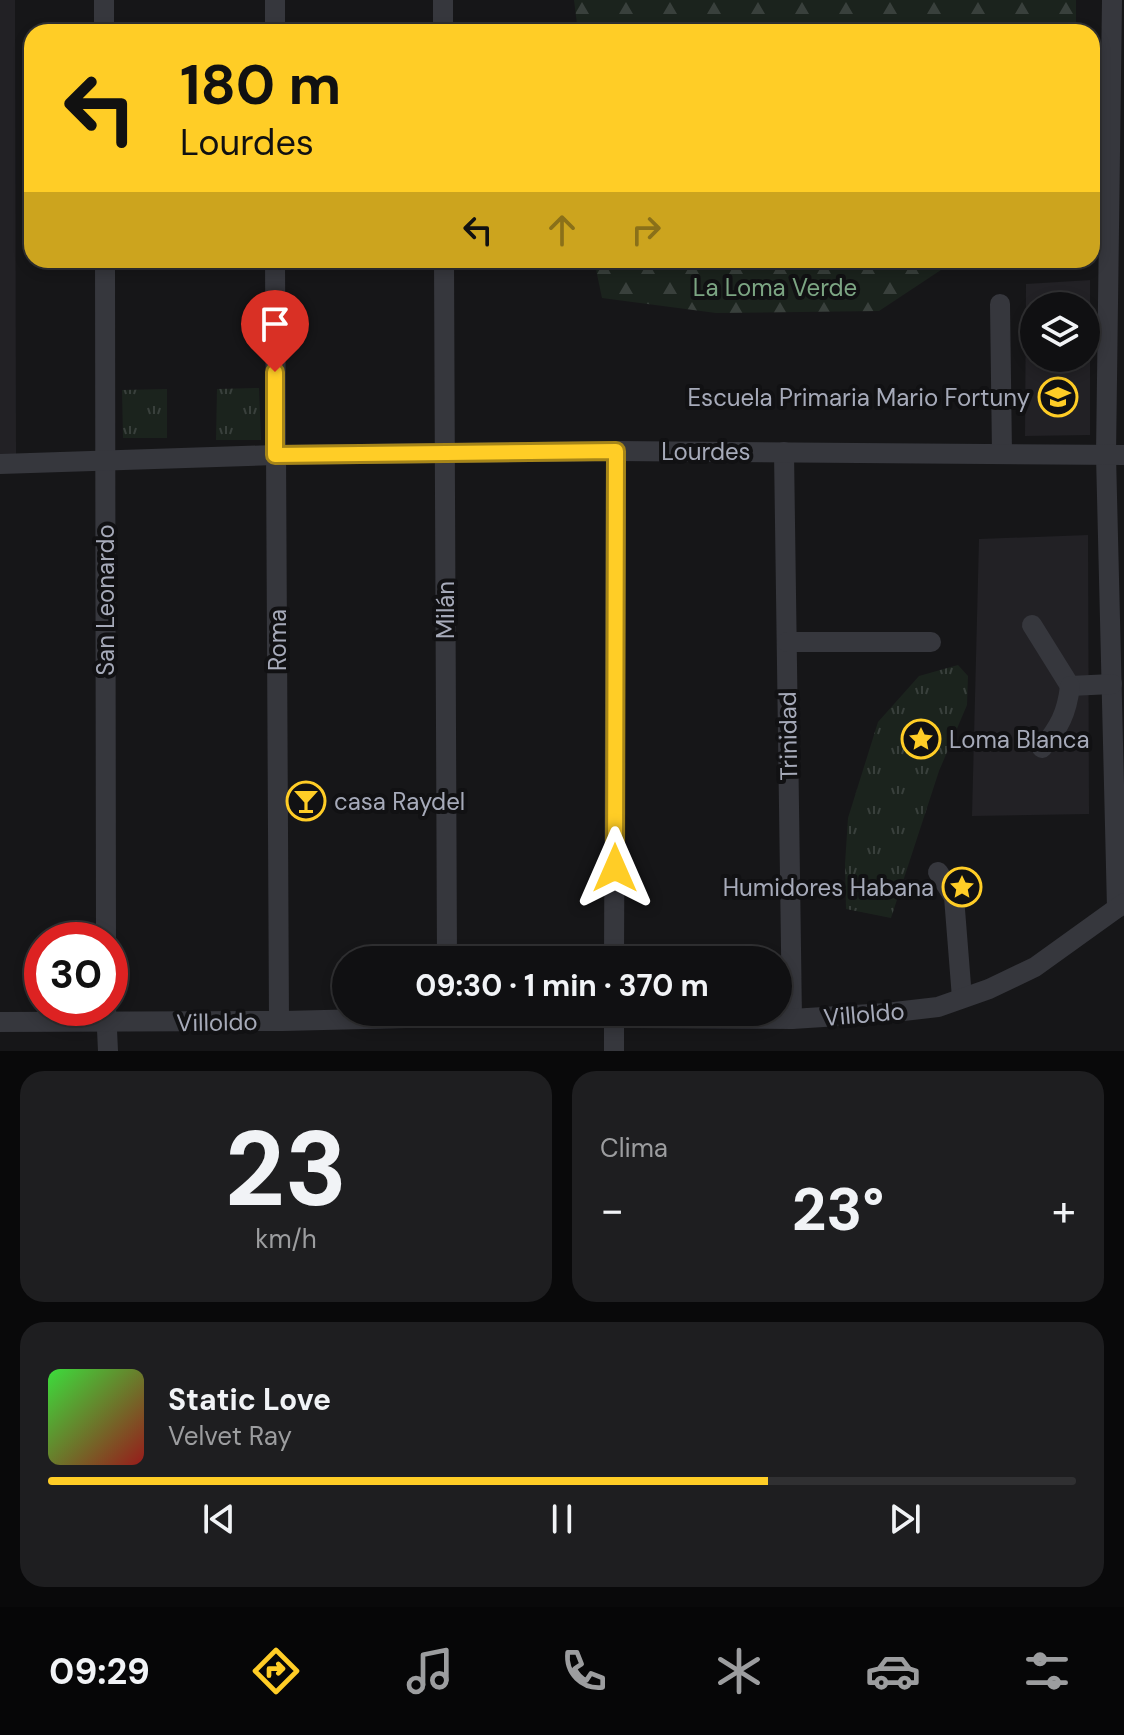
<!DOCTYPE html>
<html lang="es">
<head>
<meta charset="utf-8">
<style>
  :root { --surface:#101012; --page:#1e1e20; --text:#f1f3f6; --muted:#9c9d9f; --line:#303032; --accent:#ffcd26 }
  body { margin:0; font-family:"DM Sans",sans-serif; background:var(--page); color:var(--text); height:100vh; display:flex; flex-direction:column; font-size:30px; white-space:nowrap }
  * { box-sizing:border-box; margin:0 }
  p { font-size:26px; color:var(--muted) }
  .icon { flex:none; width:44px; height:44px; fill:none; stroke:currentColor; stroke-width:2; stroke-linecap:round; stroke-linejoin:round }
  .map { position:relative; height:1051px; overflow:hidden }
  .side { display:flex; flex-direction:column; gap:20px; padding:20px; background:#09090a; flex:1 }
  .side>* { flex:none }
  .hud { position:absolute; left:24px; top:24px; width:1076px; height:244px; border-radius:24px; box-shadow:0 4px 12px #0003,0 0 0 2px var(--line); background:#ffcd26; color:#111; overflow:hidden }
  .tools { position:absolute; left:1020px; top:292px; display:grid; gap:16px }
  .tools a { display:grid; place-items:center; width:80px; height:80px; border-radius:50%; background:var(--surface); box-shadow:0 4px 12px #0003,0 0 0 2px var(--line); font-size:40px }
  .speed { position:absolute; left:24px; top:922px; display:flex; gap:16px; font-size:40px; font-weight:700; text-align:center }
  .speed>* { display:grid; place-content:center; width:104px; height:104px; border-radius:50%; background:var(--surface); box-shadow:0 4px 12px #0003,0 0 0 2px var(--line); line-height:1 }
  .speed .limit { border:12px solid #d22; background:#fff; color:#111 }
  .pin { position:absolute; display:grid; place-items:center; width:68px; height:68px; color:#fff; margin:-82px -34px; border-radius:50% 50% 50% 0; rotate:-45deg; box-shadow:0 0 8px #0007 }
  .pin .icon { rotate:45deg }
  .me { position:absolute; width:88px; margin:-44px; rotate:0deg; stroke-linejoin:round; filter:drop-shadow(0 0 6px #0008) }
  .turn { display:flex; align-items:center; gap:28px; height:168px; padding:0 24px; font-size:36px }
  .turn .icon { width:104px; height:104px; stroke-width:2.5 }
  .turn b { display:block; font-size:56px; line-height:68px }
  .lanes { display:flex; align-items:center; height:76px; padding:0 24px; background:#0003; justify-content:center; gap:40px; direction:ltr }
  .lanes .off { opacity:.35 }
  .big { font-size:60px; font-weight:700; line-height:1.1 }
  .side .tile { flex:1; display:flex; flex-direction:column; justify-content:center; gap:12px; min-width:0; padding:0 28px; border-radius:24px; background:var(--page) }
  .side .dial { align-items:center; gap:0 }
  .dial b { font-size:104px; line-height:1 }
  .song { display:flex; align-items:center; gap:24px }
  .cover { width:96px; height:96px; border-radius:12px; background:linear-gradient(135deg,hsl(120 70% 55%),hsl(0 70% 35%)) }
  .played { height:8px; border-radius:4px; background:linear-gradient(90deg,var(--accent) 70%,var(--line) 70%) }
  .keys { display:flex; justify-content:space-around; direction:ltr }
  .heat { display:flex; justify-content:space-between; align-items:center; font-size:44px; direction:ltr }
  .side .tiles { flex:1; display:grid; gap:20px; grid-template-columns:1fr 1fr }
  .tile:last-child { grid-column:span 2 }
  .trip { position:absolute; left:332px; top:946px; width:460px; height:80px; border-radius:40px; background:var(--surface); box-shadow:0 4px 12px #0003,0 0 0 2px var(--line); font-weight:700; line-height:80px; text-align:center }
  .dock { display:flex; height:128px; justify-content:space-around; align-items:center; background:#060607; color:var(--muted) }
  .dock .icon { width:56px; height:56px }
  .dock .current { color:var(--accent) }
  .dock b { font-size:36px; color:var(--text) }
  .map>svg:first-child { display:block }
</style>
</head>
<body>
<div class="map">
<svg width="1124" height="1051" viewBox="0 0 1124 1051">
  <defs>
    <pattern id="grass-tufts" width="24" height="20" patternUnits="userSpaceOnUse" patternTransform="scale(2)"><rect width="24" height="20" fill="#1b231d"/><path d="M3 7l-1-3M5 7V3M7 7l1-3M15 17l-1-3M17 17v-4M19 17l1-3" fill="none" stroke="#39403c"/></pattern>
    <pattern id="forest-firs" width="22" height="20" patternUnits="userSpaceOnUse" patternTransform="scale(2)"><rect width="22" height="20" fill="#1b231d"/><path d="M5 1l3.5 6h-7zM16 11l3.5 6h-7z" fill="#39403c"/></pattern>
  </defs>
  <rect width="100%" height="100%" fill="#161618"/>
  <g fill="#222125" fill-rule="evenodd">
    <polygon points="0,0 15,0 16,454 0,454"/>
    <path d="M 1090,280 L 1090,435 L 1025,436 L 1026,284 ZM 1086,306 L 1086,358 L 1034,358 L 1034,306 Z"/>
    <polygon points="1088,535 1089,814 972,816 979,539"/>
  </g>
  <g fill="url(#grass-tufts)">
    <polygon points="259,388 261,440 216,440 217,389"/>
    <polygon points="167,389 167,438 123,438 122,390"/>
    <polygon points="958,665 968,676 967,705 939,771 891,918 846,909 845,864 848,818 878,722 919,676"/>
  </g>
  <g fill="url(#forest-firs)">
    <polygon points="574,0 1076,0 1076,32 578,32"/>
    <polygon points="594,260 956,260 879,311 716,313 602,298"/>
  </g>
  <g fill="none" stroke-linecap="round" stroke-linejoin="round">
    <g stroke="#36373d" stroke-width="20">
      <polyline points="104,0 104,32"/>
      <polyline points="275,0 275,32"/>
      <polyline points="443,0 443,32"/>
      <polyline points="1112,0 1106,455 1117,908"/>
      <polyline points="105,260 106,940"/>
      <polyline points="275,260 279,1021"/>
      <polyline points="444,260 447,960"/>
      <polyline points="1000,304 1002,454"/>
      <polyline points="784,452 792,1019"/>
      <polyline points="0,464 275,455 616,451 1124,455"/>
      <polyline points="1032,625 1070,686 1112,684"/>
      <polyline points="787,642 931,642"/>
      <path d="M 1042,748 C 1059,728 1067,713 1070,686"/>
      <polyline points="938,872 954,897 962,998"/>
      <polyline points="614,960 616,451"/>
      <polyline points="106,1008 108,1051"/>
      <polyline points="614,1012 614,1051"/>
      <polyline points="0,1022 283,1021 447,1017 792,1019 886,1013 938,1007 989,989 1035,967 1124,903"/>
    </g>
  </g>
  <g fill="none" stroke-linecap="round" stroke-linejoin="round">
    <g stroke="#a68519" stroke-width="20">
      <polyline id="route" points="275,372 275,455 616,451 615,868"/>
    </g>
    <use href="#route" stroke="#ffcd26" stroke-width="14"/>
  </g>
  <defs>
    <g id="school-ring" transform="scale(2)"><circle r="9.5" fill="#111113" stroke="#ffcd26" stroke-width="1.5"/><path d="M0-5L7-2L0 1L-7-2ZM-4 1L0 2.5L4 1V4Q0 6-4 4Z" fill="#ffcd26"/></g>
    <g id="sight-ring" transform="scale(2)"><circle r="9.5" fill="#111113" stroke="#ffcd26" stroke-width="1.5"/><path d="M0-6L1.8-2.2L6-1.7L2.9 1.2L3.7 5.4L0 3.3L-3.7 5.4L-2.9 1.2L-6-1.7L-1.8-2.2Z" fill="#ffcd26"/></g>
    <g id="bar-ring" transform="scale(2)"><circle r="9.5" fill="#111113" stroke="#ffcd26" stroke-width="1.5"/><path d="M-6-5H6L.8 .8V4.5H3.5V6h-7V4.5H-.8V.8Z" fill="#ffcd26"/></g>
  </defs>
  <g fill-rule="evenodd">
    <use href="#school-ring" x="1058" y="397"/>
    <use href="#sight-ring" x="921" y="739"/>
    <use href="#bar-ring" x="306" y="801"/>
    <use href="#sight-ring" x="962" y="887"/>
  </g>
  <g text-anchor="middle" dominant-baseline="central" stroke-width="8" stroke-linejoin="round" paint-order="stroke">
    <g font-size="24" fill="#7ca583" stroke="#111113">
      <text x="775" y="287">La Loma Verde</text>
    </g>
    <g font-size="24" fill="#a6aab9" stroke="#111113" text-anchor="end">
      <text x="1030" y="397">Escuela Primaria Mario Fortuny</text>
      <text x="949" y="739" text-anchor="start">Loma Blanca</text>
      <text x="334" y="801" text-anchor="start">casa Raydel</text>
      <text x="934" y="887">Humidores Habana</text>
    </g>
    <g font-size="24" fill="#a6aab9" stroke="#111113">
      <text x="706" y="451">Lourdes</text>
      <text transform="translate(105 600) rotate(-90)">San Leonardo</text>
      <text transform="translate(445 610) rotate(-90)">Milán</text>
      <text transform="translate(277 640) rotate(-90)">Roma</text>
      <text transform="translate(788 736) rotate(-91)">Trinidad</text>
      <text transform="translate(864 1014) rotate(-5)">Villoldo</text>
      <text transform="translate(217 1022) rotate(-1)">Villoldo</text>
    </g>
  </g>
</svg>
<div class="tools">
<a><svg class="icon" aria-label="layers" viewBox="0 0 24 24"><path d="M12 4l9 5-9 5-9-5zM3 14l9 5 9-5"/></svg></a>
</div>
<div class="speed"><div class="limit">30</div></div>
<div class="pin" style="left:275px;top:372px;background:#d93025"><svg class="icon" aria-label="arrive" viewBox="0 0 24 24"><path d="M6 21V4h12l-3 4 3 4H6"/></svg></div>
<svg class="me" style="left:615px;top:868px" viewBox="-20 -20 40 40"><path d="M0-17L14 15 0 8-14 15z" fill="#ffcd26" stroke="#fff" stroke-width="4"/></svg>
<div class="trip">09:30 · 1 min · 370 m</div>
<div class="hud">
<div class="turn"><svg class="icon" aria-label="left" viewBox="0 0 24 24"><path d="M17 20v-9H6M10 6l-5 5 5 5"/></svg><div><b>180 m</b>Lourdes</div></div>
<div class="lanes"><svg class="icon" aria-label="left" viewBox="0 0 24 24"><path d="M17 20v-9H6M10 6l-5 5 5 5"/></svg><svg class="icon off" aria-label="ahead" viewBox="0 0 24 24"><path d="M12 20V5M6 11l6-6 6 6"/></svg><svg class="icon off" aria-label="right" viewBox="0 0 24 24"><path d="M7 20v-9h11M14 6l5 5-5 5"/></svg></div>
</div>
</div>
<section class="side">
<div class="tiles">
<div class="tile dial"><b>23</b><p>km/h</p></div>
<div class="tile"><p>Clima</p>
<div class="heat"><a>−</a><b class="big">23°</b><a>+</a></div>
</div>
<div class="tile">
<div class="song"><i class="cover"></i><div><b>Static Love</b><p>Velvet Ray</p></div></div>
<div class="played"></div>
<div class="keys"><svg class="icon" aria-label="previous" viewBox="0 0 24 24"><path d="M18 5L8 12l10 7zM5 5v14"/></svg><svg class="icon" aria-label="pause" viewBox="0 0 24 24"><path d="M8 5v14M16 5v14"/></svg><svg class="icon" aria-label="next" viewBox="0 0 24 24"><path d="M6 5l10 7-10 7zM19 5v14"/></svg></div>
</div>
</div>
</section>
<nav class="dock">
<b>09:29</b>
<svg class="icon current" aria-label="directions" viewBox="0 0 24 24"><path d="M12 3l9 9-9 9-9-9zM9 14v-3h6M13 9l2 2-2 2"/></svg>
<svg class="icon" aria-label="music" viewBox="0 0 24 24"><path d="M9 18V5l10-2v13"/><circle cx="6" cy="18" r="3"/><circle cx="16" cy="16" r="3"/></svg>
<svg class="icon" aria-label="phone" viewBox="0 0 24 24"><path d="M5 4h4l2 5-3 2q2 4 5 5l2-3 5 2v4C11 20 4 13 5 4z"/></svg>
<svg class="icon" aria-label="climate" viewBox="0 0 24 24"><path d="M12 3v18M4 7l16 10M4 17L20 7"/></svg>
<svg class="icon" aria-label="car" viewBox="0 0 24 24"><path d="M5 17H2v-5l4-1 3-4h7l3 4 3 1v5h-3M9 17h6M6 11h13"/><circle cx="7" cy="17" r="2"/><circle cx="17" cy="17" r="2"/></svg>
<svg class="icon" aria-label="filters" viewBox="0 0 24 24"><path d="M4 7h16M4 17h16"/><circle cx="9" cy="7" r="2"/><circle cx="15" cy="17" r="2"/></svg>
</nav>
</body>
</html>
